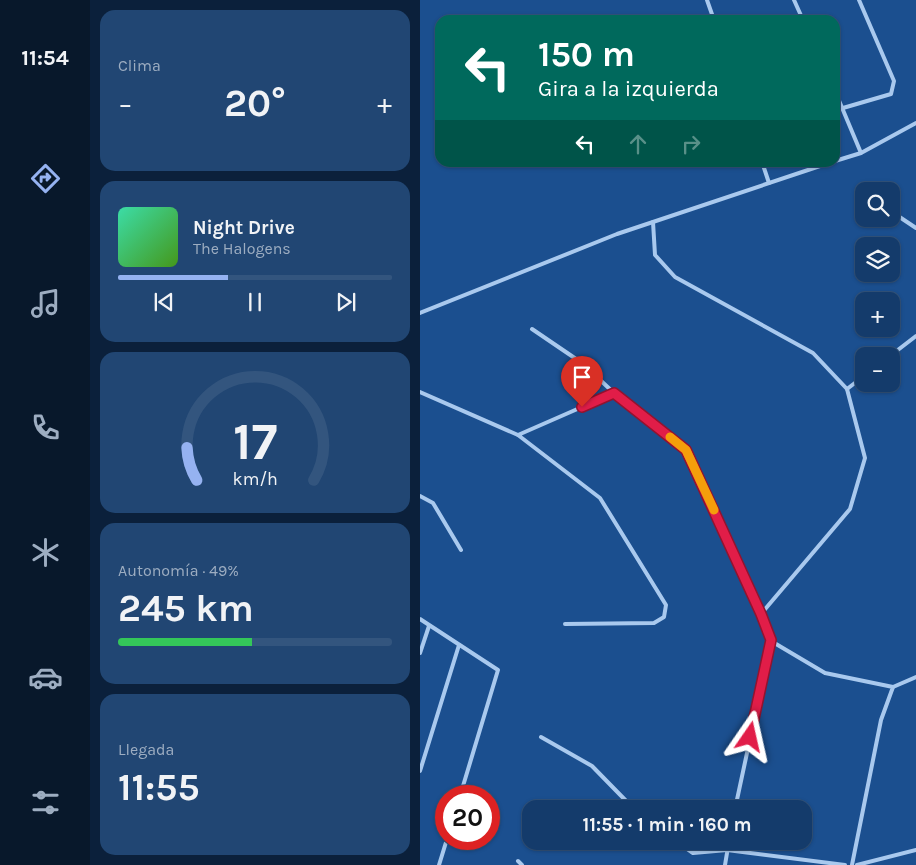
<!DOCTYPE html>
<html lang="es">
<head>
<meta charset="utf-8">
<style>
  :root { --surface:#143b6b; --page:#214673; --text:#f1f3f6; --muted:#9dadc1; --line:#33557e; --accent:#95b2f1 }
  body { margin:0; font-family:Karla,sans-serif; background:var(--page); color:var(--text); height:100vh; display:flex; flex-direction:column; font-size:19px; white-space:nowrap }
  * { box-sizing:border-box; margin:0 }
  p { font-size:16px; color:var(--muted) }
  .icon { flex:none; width:28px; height:28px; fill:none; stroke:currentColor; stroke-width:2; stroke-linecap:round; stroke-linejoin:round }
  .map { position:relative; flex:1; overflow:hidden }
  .side { display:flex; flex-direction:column; gap:10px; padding:10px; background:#0b203b; width:330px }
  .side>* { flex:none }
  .top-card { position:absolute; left:15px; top:15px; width:405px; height:152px; border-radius:15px; box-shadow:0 1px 4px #0004,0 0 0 1px var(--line); background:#00695c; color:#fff; overflow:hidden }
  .tools { position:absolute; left:435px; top:182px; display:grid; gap:10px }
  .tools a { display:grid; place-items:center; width:45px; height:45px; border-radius:10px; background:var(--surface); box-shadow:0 1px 4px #0004,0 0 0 1px var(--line); font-size:25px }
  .speed { position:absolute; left:15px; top:785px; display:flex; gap:10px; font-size:25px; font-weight:700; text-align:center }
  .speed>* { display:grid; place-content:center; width:65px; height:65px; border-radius:50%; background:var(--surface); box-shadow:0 1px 4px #0004,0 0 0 1px var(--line); line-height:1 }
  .speed .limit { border:8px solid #d22; background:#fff; color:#111 }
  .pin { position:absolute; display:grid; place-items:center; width:42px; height:42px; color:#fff; margin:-51px -21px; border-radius:50% 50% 50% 0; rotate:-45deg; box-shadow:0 0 5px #0007 }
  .pin .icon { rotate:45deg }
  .me { position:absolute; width:55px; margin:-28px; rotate:11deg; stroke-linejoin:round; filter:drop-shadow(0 0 4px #0008) }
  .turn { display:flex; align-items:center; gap:18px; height:105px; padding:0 20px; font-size:22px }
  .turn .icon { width:65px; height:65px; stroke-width:2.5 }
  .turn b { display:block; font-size:35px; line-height:42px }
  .lanes { display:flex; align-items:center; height:48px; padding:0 20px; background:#0003; justify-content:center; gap:25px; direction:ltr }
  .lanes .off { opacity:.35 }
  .big { font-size:38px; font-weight:700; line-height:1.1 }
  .side .card { flex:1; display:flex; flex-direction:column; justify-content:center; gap:8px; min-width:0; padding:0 18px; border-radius:15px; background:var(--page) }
  .side .dial { align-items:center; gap:0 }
  .dial svg { height:130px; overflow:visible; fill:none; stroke:var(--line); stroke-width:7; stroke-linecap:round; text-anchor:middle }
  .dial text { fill:var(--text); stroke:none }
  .song { display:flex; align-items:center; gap:15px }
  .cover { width:60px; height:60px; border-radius:8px; background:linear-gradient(135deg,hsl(160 70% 55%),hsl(100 70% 35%)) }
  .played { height:5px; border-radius:2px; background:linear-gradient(90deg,var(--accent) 40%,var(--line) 40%) }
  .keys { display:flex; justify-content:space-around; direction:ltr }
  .heat { display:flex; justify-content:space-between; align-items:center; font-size:28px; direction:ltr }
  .charge { height:8px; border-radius:4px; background:linear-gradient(90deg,#34c759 49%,var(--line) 0) }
  .trip { position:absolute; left:102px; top:800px; width:290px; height:50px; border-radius:15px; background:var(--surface); box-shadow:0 1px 4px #0004,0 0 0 1px var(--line); font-weight:700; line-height:50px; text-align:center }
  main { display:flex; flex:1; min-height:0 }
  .tabs { display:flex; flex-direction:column; width:90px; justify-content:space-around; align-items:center; background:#08182b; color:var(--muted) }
  .tabs .icon { width:35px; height:35px }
  .tabs .current { color:var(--accent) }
  .tabs b { font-size:22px; color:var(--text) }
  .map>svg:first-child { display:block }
</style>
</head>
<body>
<main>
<nav class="tabs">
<b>11:54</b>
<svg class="icon current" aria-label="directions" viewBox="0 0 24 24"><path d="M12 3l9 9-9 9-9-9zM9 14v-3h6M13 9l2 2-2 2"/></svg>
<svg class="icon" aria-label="music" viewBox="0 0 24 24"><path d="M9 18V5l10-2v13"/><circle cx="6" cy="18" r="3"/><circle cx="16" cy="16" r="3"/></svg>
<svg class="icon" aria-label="phone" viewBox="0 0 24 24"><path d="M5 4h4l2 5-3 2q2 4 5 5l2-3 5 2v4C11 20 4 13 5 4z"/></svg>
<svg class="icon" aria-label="climate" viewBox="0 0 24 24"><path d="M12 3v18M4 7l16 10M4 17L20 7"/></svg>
<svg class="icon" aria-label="car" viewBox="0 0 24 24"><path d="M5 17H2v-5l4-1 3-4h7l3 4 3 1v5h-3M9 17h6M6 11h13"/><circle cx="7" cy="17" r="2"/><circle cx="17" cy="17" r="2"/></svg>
<svg class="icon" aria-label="filters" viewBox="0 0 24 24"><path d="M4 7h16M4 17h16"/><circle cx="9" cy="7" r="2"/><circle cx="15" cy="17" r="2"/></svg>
</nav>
<section class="side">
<div class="card"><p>Clima</p>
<div class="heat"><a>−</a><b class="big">20°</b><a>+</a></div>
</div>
<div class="card">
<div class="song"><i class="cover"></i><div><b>Night Drive</b><p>The Halogens</p></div></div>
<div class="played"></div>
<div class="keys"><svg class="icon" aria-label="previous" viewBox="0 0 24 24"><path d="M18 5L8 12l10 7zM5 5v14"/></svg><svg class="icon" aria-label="pause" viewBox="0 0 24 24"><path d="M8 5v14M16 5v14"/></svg><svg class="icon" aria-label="next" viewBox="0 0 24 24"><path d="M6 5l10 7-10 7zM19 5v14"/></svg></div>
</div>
<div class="card dial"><svg viewBox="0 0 100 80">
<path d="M14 69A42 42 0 1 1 86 69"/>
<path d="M14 69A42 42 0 0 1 8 49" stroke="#95b2f1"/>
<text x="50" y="56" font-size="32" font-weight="700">17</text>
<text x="50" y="72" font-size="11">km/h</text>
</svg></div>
<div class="card"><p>Autonomía · 49%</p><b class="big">245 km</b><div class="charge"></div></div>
<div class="card"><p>Llegada</p><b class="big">11:55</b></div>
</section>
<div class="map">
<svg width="496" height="865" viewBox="0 0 496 865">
  <rect width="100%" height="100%" fill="#1b4f8f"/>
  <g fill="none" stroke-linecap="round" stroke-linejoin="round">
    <g stroke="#a9c9ee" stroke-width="4">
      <polyline points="287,0 294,20"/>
      <polyline points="374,0 383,20"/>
      <polyline points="415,91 441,153"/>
      <polyline points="423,108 471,94 474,81 439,0"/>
      <polyline points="415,161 441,153 496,123"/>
      <polyline points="342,162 349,183"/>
      <polyline points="472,212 496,228"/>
      <polyline points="233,222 235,255 255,277 393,353 427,389 445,458 430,509 341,614"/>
      <polyline points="0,313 197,234 412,162"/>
      <polyline points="112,329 162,363 194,393 266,450 341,614 351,641 315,809"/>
      <polyline points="470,356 496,336"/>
      <polyline points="427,389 444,376"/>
      <polyline points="0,392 98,435"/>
      <polyline points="0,496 13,503 41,550"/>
      <polyline points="0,619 78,670 40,796"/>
      <polyline points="145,624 234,623 244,617 246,605 180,498 98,435 194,393"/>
      <polyline points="351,641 405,673 473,687 461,720 432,865"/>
      <polyline points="0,653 9,626"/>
      <polyline points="473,687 496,677"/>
      <polyline points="121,737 172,766 214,809"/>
      <polyline points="0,771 39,645"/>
      <polyline points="256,841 273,853 307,850 425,865"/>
      <polyline points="98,861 102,865"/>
      <polyline points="19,865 27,839"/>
      <polyline points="305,865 309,841"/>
      <polyline points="437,865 496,850"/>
    </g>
  </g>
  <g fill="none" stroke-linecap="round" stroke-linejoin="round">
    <g stroke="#92132f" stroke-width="12">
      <polyline id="route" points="162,407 194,393 266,450 341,614 351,640 330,737"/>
    </g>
    <use href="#route" stroke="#e11d48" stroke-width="9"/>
    <polyline stroke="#f59e0b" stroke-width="9" points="250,437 266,450 294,510"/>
  </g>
</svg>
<div class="tools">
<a><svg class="icon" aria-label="search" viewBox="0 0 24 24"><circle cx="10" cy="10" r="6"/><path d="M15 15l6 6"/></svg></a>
<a><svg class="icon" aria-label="layers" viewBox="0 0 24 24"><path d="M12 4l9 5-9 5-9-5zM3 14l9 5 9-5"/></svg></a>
<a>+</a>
<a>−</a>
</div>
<div class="speed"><div class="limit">20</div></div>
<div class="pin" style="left:162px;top:407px;background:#d93025"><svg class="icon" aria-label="arrive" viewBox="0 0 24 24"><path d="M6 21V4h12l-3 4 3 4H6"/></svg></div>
<svg class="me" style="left:330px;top:737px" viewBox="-20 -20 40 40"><path d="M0-17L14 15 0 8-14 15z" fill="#e11d48" stroke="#fff" stroke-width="4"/></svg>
<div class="trip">11:55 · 1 min · 160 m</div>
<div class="top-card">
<div class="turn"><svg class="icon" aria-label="left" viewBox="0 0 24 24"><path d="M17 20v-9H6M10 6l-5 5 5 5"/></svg><div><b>150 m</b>Gira a la izquierda</div></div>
<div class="lanes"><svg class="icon" aria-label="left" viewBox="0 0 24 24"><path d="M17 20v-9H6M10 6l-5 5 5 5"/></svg><svg class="icon off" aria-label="ahead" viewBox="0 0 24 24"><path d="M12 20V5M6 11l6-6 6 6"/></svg><svg class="icon off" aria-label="right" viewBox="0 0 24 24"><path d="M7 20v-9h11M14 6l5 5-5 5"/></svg></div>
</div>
</div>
</main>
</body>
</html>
